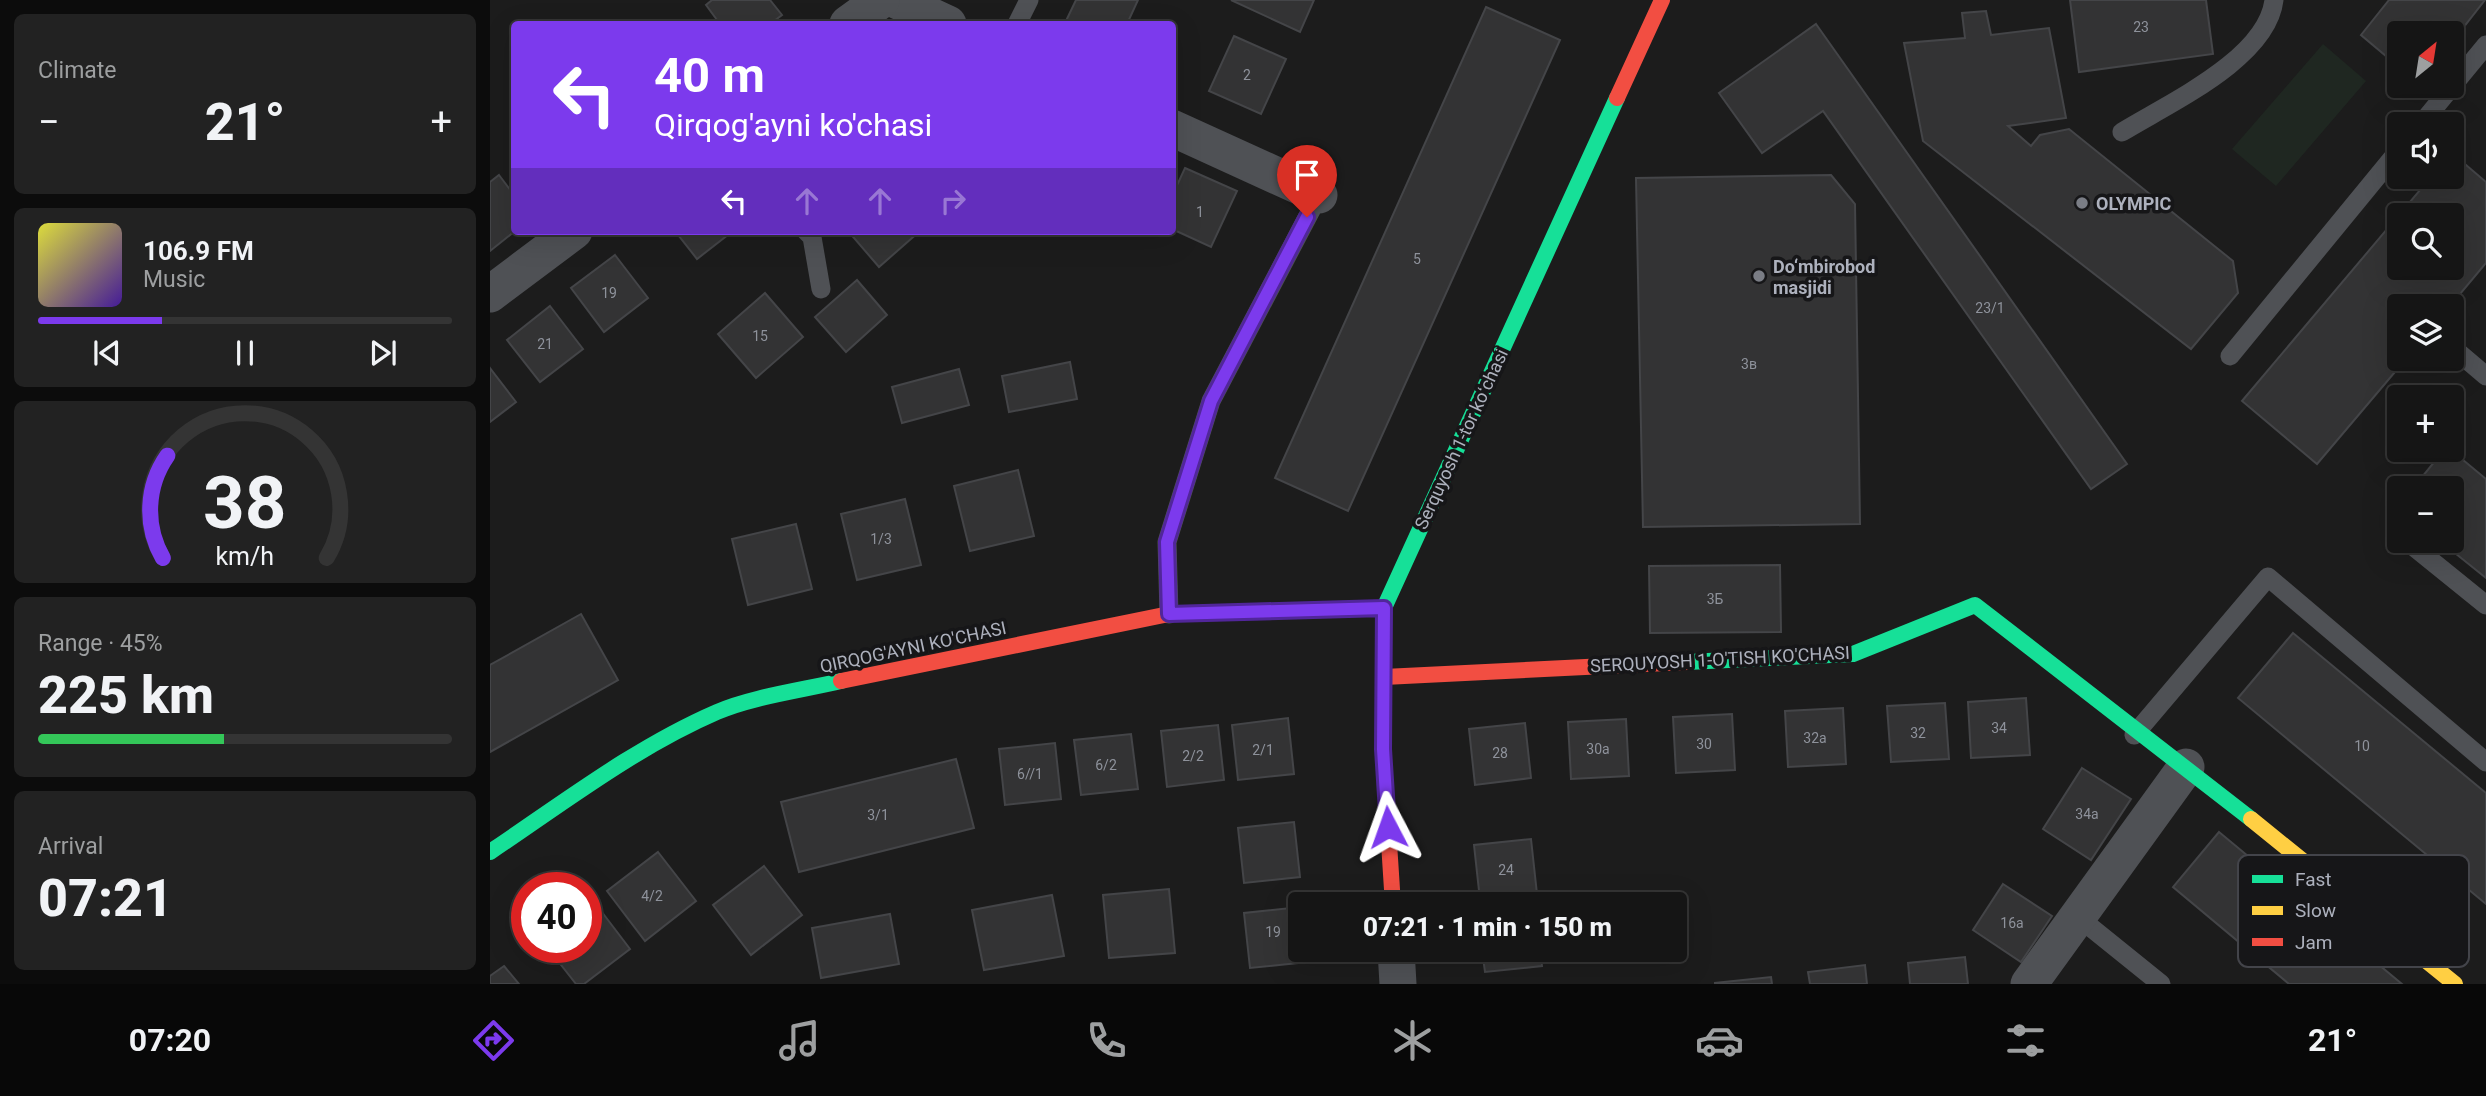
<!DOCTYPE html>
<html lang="en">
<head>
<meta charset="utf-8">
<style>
  :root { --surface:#151515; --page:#222; --text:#f1f3f6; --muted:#9d9fa0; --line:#343434; --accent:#7c3aed }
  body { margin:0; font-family:Roboto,sans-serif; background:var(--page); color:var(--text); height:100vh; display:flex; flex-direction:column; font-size:26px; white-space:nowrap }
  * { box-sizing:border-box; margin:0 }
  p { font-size:23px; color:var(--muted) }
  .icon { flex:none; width:38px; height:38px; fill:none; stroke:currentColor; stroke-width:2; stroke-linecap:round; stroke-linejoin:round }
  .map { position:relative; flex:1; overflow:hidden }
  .drawer { display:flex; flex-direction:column; gap:14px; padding:14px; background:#0c0c0c; width:490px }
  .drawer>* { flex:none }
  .banner { position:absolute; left:21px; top:21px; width:665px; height:214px; border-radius:7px; box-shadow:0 7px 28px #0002,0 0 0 2px var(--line); background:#7c3aed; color:#fff; overflow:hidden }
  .needle { width:46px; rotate:30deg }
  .fabs { position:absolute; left:1897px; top:21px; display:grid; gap:14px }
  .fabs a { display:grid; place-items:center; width:77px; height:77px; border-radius:7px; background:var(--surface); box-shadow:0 7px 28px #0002,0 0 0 2px var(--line); font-size:35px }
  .speed { position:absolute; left:21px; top:872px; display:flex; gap:14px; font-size:35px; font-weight:700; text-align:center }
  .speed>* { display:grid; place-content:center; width:91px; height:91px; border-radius:50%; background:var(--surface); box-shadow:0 7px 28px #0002,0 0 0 2px var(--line); line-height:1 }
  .speed .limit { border:10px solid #d22; background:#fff; color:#111 }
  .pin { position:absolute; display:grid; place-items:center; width:60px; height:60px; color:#fff; margin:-72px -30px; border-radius:50% 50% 50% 0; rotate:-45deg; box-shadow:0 0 7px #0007 }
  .pin .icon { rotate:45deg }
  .me { position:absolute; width:77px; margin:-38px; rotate:356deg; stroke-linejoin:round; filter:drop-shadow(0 0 5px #0008) }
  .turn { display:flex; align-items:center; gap:24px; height:147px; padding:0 28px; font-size:32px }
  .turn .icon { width:91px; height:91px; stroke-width:2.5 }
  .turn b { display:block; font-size:49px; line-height:60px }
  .lanes { display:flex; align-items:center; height:66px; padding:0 28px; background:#0003; justify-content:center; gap:35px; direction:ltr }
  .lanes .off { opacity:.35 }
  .big { font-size:52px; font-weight:800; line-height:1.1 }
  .drawer .widget { flex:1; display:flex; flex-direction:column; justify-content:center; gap:10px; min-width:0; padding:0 24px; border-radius:10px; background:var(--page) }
  .drawer .dial { align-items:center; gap:0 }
  .dial svg { height:182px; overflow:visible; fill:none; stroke:var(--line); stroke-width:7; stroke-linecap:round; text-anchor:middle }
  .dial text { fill:var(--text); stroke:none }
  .song { display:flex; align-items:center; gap:21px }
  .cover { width:84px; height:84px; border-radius:10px; background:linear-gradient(135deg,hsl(60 70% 55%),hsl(260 70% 35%)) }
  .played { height:7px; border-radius:4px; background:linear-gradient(90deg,var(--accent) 30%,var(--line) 30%) }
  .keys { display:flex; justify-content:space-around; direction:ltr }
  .heat { display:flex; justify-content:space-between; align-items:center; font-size:38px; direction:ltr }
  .charge { height:10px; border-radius:5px; background:linear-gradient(90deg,#34c759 45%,var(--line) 0) }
  .trip { position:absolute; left:798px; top:892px; width:399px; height:70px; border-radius:7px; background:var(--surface); box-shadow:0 7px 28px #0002,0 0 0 2px var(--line); font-weight:800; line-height:70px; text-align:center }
  .menu { display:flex; height:112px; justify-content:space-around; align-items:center; background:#080808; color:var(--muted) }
  .menu .icon { width:49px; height:49px }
  .menu .current { color:var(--accent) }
  .menu b { font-size:32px; color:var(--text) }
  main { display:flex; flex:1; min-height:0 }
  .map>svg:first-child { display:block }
</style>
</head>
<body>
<main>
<section class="drawer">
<div class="widget"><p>Climate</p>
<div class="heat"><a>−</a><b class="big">21°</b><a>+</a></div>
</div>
<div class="widget">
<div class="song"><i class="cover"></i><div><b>106.9 FM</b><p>Music</p></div></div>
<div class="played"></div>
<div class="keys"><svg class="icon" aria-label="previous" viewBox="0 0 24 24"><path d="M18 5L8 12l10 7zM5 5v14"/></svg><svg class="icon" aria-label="pause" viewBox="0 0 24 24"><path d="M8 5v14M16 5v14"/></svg><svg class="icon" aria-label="next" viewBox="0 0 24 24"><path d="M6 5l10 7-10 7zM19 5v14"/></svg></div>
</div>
<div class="widget dial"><svg viewBox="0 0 100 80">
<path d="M14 69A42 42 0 1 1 86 69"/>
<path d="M14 69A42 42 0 0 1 16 24" stroke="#7c3aed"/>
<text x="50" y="56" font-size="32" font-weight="700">38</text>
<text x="50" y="72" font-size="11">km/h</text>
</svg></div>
<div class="widget"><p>Range · 45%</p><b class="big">225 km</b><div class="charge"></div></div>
<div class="widget"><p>Arrival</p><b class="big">07:21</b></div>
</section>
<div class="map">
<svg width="1996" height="984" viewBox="0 0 1996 984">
  <rect width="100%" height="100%" fill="#1c1c1c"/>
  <polygon fill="#1f2721" points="1833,44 1876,81 1786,186 1742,149"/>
  <g fill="#333334" stroke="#444548" stroke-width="2" fill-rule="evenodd">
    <polygon points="222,0 280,0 292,15 280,24 230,24 216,5"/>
    <polygon points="586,0 648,0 637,24 578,24 575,23"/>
    <polygon points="741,0 824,0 810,32"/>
    <polygon points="1580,0 1716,0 1723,54 1589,72"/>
    <polygon points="1899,0 1995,0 1962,42 1962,33 1909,33 1909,67 1871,35"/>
    <polygon points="996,7 1070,40 858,511 785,478"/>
    <polygon points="1496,11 1501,35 1559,28 1576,118 1518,126 1541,146 1550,135 1579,129 1743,261 1748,293 1701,349 1433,141 1414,43 1475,38 1472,13"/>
    <polygon points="1326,24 1637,464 1601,489 1333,111 1272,153 1229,93"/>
    <polygon points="744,36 796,59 771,114 719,91"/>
    <path d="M 1962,153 L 1996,182 L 1996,263 L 1960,306 L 1909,306 L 1909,359 L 1916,359 L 1827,464 L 1752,401 L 1941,177 L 1962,177 ZM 1909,215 L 1962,215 L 1962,268 L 1909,268 Z"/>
    <polygon points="695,168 747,191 721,247 682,229 682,196"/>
    <polygon points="9,175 24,195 25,231 0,251 0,182"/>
    <polygon points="1341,175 1365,204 1370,524 1153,527 1146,178"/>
    <polygon points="185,231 243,231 207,259"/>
    <polygon points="358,231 430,231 389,267"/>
    <polygon points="125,255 158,298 114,332 81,288"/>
    <polygon points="367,280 397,315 356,352 325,317"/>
    <polygon points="275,293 313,337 266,378 228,334"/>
    <polygon points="60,306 93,349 50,382 17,340"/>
    <polygon points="580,362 587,399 519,412 512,376"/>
    <polygon points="0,368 26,402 0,422"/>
    <polygon points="469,369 479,405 412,423 402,387"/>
    <polygon points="1954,450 1961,450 1996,479 1996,578 1950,541 1962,541 1962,488 1923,488"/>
    <polygon points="528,470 544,536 480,551 464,486"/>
    <polygon points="415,499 431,565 367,580 351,514"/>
    <polygon points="306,524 322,589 258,605 242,539"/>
    <polygon points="1290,565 1291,632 1160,633 1159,566"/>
    <polygon points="91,614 128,680 0,752 0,665"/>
    <polygon points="1803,633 1996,793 1996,904 1748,698"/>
    <polygon points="1536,698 1540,755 1481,758 1478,702"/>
    <polygon points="1455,703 1459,759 1401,762 1397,706"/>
    <polygon points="1353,708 1356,764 1298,767 1295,711"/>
    <polygon points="1242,714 1245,770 1186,773 1183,717"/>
    <polygon points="798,718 804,774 748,780 742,725"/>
    <polygon points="1136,719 1139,776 1081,779 1078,722"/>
    <polygon points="1035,723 1041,778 985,785 979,729"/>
    <polygon points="728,725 734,780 677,787 671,731"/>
    <polygon points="641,734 648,789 591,795 584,740"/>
    <polygon points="565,743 571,799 515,805 509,749"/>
    <polygon points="466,759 484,828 309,872 291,802"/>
    <polygon points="1592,768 1641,799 1601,860 1553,829"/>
    <polygon points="804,822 810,877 754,883 748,828"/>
    <polygon points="1729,832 1912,984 1799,984 1683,887"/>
    <polygon points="1041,839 1047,894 990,900 984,845"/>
    <polygon points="168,852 206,901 155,941 117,891"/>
    <polygon points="274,866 312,915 261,955 223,905"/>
    <polygon points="1513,884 1562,916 1531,962 1483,930"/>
    <polygon points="679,889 685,953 619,958 613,895"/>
    <polygon points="562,895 574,956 494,970 482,910"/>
    <polygon points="102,899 140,949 94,984 86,984 57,947 96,947 96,903"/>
    <polygon points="810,907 810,950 816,950 817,962 760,968 754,913"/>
    <polygon points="400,914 409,964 331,978 322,928"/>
    <polygon points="992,950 1050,950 1052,966 995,972"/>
    <polygon points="1475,957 1478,984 1420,984 1418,963"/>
    <polygon points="1375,965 1377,984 1320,984 1318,972"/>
    <polygon points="14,966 29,984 0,984 0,976"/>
    <polygon points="1281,977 1282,984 1225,984 1225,983"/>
  </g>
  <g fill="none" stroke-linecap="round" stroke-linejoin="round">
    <g stroke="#4f5155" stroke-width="19">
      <polyline points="527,24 539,0"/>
      <polyline points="1931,124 1996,45"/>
      <path d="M 1632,132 C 1679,103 1777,59 1784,0"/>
      <polyline points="316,231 322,237 331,289"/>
      <polyline points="1969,353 1996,376"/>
      <polyline points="1740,356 1909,150"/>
      <polyline points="1923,546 1996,605"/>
      <polyline points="679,614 677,542 721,401 829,195"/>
      <polyline points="1644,735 1778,577 1996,762"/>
      <polyline points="1588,917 1671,984"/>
    </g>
    <g stroke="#4f5155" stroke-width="37">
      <polyline points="406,0 458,24"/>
      <polyline points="358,24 391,0"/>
      <polyline points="682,128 829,195"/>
      <polyline points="0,294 84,231"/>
      <polyline points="906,950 908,984"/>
      <polyline points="1539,984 1696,767"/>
    </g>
    <g stroke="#16e098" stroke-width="16">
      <polyline points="781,611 894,608"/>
      <polyline points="1197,662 1363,654 1485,605 1761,819"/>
      <polyline points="893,686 894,608 1127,98"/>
      <path d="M 0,852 C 73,803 146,747 227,712 C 261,697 313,690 351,681"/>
    </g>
    <polyline stroke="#ffcf43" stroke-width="16" points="1761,819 1965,984"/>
    <g stroke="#f24e42" stroke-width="16">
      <polyline points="1127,98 1172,0"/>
      <polyline points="894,677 1197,662"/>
      <polyline points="351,681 679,614 781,611"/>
      <polyline points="893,686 893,749 903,905"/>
    </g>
  </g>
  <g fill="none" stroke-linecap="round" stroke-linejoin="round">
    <g stroke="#51269a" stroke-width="18">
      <polyline id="route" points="817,217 721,401 677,542 679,614 894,608 893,749 898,827"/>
    </g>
    <use href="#route" stroke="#7c3aed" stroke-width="12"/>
  </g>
  <g fill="#7a7d85" stroke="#161618" stroke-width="2.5">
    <circle cx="1592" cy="203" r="7"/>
    <circle cx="1269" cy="276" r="7"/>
  </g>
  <g text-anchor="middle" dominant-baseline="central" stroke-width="7" stroke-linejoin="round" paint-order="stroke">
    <g font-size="14" fill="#8e929b">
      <text x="1651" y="27">23</text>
      <text x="757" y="75">2</text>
      <text x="710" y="212">1</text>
      <text x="927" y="259">5</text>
      <text x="119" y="293">19</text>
      <text x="1500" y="308">23/1</text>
      <text x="270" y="336">15</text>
      <text x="55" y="344">21</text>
      <text x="1259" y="364">3в</text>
      <text x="391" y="539">1/3</text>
      <text x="1225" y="599">3Б</text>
      <text x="1509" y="728">34</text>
      <text x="1428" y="733">32</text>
      <text x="1325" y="738">32a</text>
      <text x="1214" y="744">30</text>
      <text x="1872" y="746">10</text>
      <text x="1108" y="749">30а</text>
      <text x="773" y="750">2/1</text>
      <text x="1010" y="753">28</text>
      <text x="703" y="756">2/2</text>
      <text x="616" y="765">6/2</text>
      <text x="540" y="774">6//1</text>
      <text x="1597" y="814">34а</text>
      <text x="388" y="815">3/1</text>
      <text x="1016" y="870">24</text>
      <text x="162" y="896">4/2</text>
      <text x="1522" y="923">16а</text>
      <text x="783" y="932">19</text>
    </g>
    <g font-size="18" font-weight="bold" fill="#adb1bd" stroke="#161618" text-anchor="start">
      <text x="1606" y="203">OLYMPIC</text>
      <text x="1283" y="266">Do‘mbirobod<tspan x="1283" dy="21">masjidi</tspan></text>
    </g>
    <g font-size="18" fill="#adb1bd" stroke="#161618">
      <text transform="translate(971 439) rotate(-65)">Serquyosh 1-tor koʻchasi</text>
      <text transform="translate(423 647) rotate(-12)">QIRQOG'AYNI KO'CHASI</text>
      <text transform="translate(1230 659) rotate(-3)">SERQUYOSH 1-O'TISH KO'CHASI</text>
    </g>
  </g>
  <rect x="1748" y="855" width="231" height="112" rx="10" fill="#161618" stroke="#43444a" stroke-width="2"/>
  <rect x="1762" y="875" width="31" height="8" fill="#16e098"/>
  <rect x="1762" y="906" width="31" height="9" fill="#ffcf43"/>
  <rect x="1762" y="938" width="31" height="8" fill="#f24e42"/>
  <g font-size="19" fill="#adb1bd">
    <text x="1805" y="886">Fast</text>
    <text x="1805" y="917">Slow</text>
    <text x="1805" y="949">Jam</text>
  </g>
</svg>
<div class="fabs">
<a><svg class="needle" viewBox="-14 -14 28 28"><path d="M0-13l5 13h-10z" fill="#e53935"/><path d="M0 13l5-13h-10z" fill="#9d9fa0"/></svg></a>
<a><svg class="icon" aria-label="sound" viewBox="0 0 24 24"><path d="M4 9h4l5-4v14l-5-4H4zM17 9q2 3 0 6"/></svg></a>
<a><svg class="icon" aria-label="search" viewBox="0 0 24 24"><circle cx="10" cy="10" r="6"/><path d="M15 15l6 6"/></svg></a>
<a><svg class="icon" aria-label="layers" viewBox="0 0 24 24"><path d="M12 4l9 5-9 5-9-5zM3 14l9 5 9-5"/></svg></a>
<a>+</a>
<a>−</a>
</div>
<div class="speed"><div class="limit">40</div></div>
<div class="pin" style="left:817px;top:217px;background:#d93025"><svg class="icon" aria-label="arrive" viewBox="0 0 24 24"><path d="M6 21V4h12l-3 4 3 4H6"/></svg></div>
<svg class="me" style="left:898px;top:827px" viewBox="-20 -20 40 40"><path d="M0-17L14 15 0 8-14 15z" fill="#7c3aed" stroke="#fff" stroke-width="4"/></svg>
<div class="trip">07:21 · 1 min · 150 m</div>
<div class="banner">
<div class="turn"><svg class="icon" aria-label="left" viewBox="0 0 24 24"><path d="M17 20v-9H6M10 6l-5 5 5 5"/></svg><div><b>40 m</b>Qirqog'ayni ko'chasi</div></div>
<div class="lanes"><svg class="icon" aria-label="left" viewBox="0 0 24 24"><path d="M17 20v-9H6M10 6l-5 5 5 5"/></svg><svg class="icon off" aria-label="ahead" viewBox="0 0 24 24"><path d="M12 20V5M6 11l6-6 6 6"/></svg><svg class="icon off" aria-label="ahead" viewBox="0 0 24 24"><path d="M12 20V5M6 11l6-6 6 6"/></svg><svg class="icon off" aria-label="right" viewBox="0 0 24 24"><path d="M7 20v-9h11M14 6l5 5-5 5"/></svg></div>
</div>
</div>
</main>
<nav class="menu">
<b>07:20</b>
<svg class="icon current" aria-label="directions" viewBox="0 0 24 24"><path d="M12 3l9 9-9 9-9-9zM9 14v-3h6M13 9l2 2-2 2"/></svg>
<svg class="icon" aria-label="music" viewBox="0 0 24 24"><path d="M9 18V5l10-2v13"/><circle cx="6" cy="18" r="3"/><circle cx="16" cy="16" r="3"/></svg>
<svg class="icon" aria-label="phone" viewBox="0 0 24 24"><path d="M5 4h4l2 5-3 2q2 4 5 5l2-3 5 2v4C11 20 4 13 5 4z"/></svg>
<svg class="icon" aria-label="climate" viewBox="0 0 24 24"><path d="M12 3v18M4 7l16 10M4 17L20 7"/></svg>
<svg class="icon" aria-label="car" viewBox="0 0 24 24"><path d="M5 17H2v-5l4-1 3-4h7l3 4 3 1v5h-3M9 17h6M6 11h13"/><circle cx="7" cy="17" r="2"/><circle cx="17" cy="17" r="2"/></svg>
<svg class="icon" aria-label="filters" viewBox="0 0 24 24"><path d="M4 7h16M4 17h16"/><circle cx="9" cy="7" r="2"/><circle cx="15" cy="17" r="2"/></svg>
<b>21°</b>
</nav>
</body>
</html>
